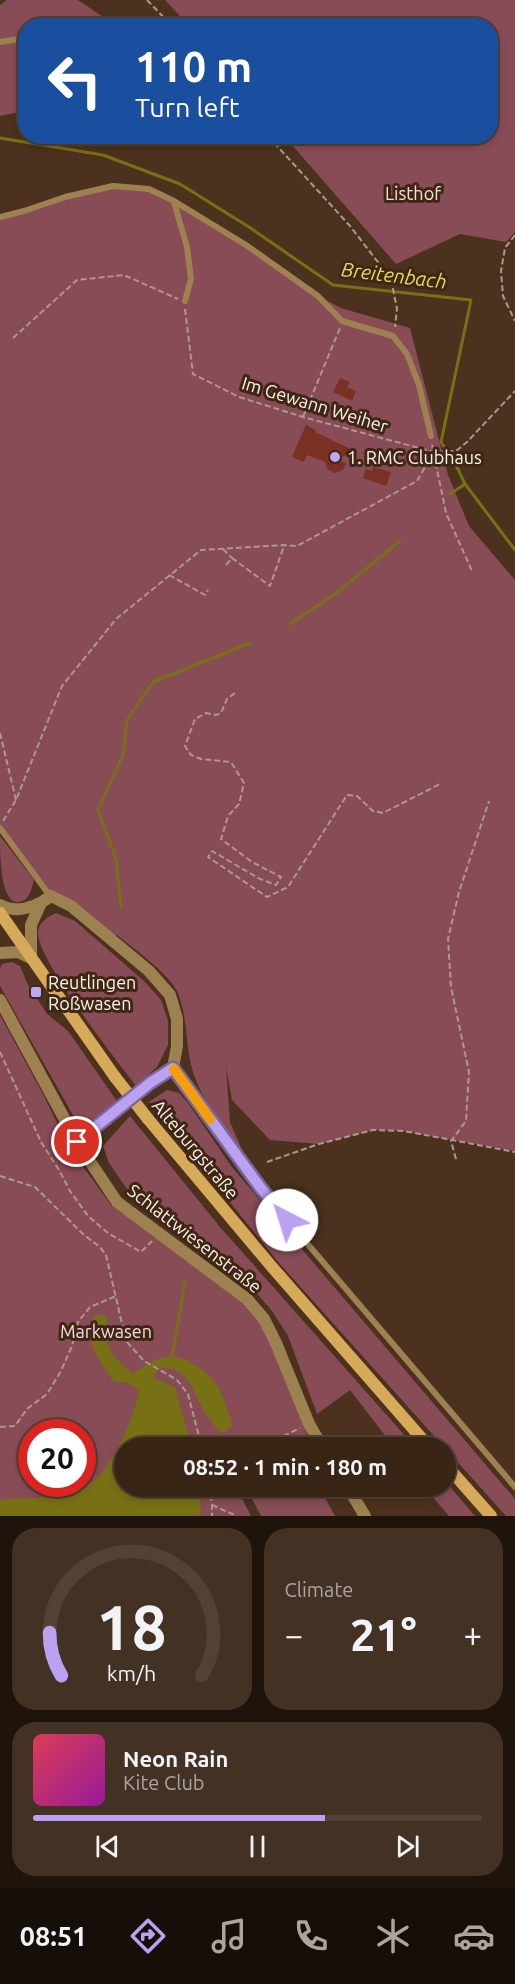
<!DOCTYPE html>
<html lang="en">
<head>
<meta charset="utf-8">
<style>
  :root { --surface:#382516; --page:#433123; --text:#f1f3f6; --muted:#aba5a1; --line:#524235; --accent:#bca0f2 }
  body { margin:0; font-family:Ubuntu,sans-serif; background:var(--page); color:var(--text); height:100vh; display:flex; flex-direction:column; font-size:22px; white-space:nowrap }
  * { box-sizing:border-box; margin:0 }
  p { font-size:20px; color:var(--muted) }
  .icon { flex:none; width:33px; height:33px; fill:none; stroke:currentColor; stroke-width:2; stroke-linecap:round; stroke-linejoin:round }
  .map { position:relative; height:1516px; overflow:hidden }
  .side { display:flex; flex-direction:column; gap:12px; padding:12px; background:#1f140c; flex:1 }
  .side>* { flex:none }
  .banner { position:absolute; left:18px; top:18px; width:480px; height:126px; border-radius:24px; box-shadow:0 3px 9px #0003,0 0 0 2px var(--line); background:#1a4fa0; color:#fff; overflow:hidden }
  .speed { position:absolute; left:18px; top:1419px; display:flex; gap:12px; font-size:30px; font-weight:700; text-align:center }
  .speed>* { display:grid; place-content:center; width:78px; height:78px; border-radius:50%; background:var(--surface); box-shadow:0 3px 9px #0003,0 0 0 2px var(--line); line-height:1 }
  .speed .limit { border:9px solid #d22; background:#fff; color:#111 }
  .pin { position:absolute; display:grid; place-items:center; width:51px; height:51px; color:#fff; margin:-26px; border:3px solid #fff; border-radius:50%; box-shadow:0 2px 6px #0007 }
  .me { position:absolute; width:66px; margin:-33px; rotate:320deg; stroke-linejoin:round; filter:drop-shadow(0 0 4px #0008) }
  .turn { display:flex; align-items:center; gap:21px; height:126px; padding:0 18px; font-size:27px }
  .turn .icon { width:78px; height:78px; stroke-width:2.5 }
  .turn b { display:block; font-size:42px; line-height:51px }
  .big { font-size:45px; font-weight:700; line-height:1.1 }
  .side .card { flex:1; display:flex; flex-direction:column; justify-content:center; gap:9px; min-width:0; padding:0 21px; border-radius:24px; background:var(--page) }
  .side .dial { align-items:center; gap:0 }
  .dial svg { height:156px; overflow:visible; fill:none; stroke:var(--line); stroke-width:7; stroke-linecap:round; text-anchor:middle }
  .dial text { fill:var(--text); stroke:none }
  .song { display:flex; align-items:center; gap:18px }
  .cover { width:72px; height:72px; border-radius:9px; background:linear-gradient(135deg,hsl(350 70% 55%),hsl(300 70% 35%)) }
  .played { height:6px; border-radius:3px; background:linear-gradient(90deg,var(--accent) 65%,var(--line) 65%) }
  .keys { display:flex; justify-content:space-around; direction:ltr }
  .heat { display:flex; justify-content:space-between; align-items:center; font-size:33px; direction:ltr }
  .side .tiles { flex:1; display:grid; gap:12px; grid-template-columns:1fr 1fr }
  .card:last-child { grid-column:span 2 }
  .trip { position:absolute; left:114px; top:1437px; width:342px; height:60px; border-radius:30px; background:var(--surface); box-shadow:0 3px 9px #0003,0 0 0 2px var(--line); font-weight:700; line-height:60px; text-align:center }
  .dock { display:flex; height:96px; justify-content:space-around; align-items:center; background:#160f09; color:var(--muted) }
  .dock .icon { width:42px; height:42px }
  .dock .current { color:var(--accent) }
  .dock b { font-size:27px; color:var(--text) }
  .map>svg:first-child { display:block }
</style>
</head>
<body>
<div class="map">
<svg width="515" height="1516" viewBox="0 0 515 1516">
  <rect width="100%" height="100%" fill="#4b311e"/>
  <g fill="#884c57" fill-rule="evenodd">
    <polygon points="7,0 78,0 115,25 26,26 25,111 0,116 0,5"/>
    <polygon points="165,0 515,0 515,232 506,242 460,234 396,264 285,137 490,136 490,26 188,25"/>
    <path d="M 113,186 L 149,189 L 246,245 L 318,296 L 341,308 L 410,328 L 448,475 L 469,526 L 515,580 L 515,1151 L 404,1131 L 373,1130 L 319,1144 L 270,1140 L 232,1100 L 226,1067 L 230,1122 L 242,1150 L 237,1152 C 223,1130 201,1097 193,1072 C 185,1046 188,1016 177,991 C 168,973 133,948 117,935 L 107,935 L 51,896 L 0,828 L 0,217 Z"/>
    <path d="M 0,836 L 34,880 C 31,890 30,900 19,902 C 0,905 0,852 0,836 Z"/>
    <path d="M 56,913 L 75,921 L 144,981 L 161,1000 L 168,1021 L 168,1045 L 157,1067 L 136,1086 C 118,1062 34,956 38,931 C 40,921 48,917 56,913 Z"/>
    <polygon points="12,962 20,966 27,983 47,1014 68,1031 117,1101 81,1129 0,986 0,968 2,964"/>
    <path d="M 0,1015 L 44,1096 L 68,1146 L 111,1205 L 242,1302 L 260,1321 L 271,1344 L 312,1447 L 124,1448 L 124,1486 L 251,1487 L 239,1493 L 251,1516 L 0,1516 ZM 32,1432 L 82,1432 L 82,1484 L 32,1484 Z"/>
    <polygon points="167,1090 179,1093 188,1103 231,1166 515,1499 515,1516 506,1516 279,1263 149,1102"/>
    <polygon points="130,1116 220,1227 415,1447 394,1447 350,1390 317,1414 288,1336 272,1311 254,1290 131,1195 109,1163 103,1146"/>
    <polygon points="446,1482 475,1516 449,1516 424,1487 446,1486"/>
    <polygon points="257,1487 319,1487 335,1516 261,1516 248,1491"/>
  </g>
  <path fill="#787015" d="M 102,1314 L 107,1317 C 102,1347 111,1355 132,1373 C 143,1368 153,1359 166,1357 C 183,1354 207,1370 217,1385 C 224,1398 228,1411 232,1425 L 227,1431 L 221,1433 C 216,1427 210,1421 206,1414 C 195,1398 191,1371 167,1368 C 160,1367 156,1371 153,1377 L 175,1387 L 192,1447 L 124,1448 L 124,1486 L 199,1487 L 201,1516 L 0,1516 L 0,1500 C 24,1497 57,1499 78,1491 C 109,1479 134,1420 139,1390 L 128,1383 L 114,1381 C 103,1367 85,1342 91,1324 C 91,1321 94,1318 95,1316 Z"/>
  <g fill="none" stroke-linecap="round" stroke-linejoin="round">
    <g stroke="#787015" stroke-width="3">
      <polyline points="0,138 103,155 180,184 249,227 333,285 471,300 441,442 458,469 465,484 515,550"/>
      <polyline points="450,494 465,484"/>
      <polyline points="290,624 334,595 400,541"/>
      <polyline points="121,908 116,859 98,810 123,755 127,720 153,682 250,643"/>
      <polyline points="172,1358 185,1281"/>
    </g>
  </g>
  <g fill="#7a3123">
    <polygon points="340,378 350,382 347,387 356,391 352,401 333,392"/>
    <polygon points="306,425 316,430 315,432 357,452 334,459 346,463 343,470 335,473 328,470 325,462 307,455 304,462 292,457"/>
    <polygon points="373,467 391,472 386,486 363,478 366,469 372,471"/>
  </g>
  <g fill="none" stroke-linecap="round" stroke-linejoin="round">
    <g stroke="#aa998c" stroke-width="2" stroke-dasharray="6 3" stroke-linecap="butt">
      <polyline points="147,0 172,26"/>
      <polyline points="268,136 350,226 391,279 397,309 395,327"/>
      <polyline points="515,235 505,248 501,271 503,296 515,321"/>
      <polyline points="185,309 193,374 239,397 303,417 434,452 456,451 467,442 515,391"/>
      <polyline points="13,338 77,280 124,275 178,299"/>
      <polyline points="303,417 340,328"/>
      <polyline points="432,445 446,513 472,571"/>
      <polyline points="223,549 232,558"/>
      <polyline points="226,565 232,558 270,586 284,546"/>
      <polyline points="169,575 205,595 208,590"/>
      <polyline points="235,693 227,699 221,713 216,715 206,713 195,719 185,746 191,755 201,759 231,762 244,783 239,804 228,816 221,839 252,862 281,877 276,885 260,879 212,851 208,857 267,897 288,887 347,795 357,796 373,811 383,813 440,784"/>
      <polyline points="0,733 16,800"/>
      <polyline points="3,821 16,800 62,686 116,619 201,550 284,545 297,546 417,481 434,452"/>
      <polyline points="0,1052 41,1142 59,1170 70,1191 88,1216 108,1233 141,1252 152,1241"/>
      <polyline points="456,1159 451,1141 466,1121 469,1072 451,987 448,939 459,892 489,801"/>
      <polyline points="267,1162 319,1144 373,1130 404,1131 515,1152"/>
      <polyline points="0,1176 35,1187 84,1235 100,1247 106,1255 126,1341 144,1361 177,1380 188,1394 202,1448"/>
      <polyline points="0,1427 15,1426 27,1409 47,1394 61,1371 72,1346 78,1322 90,1307 116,1296"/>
      <polyline points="259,1448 300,1428"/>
      <polyline points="209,1486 212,1505 212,1516"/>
      <polyline points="212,1505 237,1516"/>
    </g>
    <g stroke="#9e8151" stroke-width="6">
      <polyline points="0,42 26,38"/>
      <polyline points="174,202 187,247 191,279 185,301"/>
      <polyline points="0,217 24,211 65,197 113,186 149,189 174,201 246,245 318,296 342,321 393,336 407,354 419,385 431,436"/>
      <polyline points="0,828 50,896"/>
      <polyline points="173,1068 259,1187 515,1487"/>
    </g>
    <g stroke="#9e8151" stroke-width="12">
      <path d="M 0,905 C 17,914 36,907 51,896 L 71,906 L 149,971 L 170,995 L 177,1019 L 177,1046 L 173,1068 L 151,1083 L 77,1142"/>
      <polyline points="0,953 18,952 31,958"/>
      <polyline points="31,958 31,925 41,903"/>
      <polyline points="0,1000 77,1142 117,1202 247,1299 264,1319 276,1343 309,1424 323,1448"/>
      <polyline points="347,1486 365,1516"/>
    </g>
    <g stroke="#d7aa59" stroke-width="12">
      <polyline points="0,913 115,1077"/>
      <polyline points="148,1119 272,1267 430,1448"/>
      <polyline points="446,1465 491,1516"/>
    </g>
    <polyline stroke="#d7aa59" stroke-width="12" points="115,1077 148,1119"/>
  </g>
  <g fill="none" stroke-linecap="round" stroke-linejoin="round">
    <g stroke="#7a689d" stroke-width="15">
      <polyline id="route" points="77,1142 150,1083 173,1068 260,1187 287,1220"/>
    </g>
    <use href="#route" stroke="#bca0f2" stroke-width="10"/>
    <polyline stroke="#f59e0b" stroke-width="10" points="174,1069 210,1119"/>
  </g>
  <g fill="#bfa8f4" stroke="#402714" stroke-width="2">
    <circle cx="335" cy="457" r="6"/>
    <rect x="30" y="986" width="12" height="12" rx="3"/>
  </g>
  <g text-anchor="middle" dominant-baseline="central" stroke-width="6" stroke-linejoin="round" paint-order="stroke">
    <g font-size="18" fill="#f4dcdf" stroke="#402714">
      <text x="413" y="193">Listhof</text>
      <text x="106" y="1331">Markwasen</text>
    </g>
    <g font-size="18" fill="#fcf2eb" stroke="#402714">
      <text transform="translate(315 404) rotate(17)">Im Gewann Weiher</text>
      <text transform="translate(196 1149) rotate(50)">Alteburgstraße</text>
      <text transform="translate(195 1238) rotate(38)">Schlattwiesenstraße</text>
    </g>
    <g font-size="18" fill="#fcf2eb" stroke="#402714" text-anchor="start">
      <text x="347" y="457">1. RMC Clubhaus</text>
      <text x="48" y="982">Reutlingen<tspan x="48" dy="21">Roßwasen</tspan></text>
    </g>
    <g font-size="20" font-style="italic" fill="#e3d866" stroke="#402714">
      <text transform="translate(394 275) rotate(7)">Breitenbach</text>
    </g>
  </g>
</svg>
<div class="speed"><div class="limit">20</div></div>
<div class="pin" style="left:77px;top:1142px;background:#d93025"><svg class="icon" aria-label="arrive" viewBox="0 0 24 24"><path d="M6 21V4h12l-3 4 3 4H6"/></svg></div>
<svg class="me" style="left:287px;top:1220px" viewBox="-20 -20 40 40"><circle r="19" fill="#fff"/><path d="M0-13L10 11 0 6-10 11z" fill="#bca0f2"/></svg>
<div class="trip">08:52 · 1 min · 180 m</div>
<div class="banner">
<div class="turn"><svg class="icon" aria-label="left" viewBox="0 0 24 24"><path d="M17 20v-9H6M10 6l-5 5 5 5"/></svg><div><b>110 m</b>Turn left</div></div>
</div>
</div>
<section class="side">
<div class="tiles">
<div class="card dial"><svg viewBox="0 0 100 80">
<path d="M14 69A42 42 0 1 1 86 69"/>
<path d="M14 69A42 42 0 0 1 8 47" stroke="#bca0f2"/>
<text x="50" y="56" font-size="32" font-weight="700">18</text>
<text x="50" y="72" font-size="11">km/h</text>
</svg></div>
<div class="card"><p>Climate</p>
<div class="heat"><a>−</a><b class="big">21°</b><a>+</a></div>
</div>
<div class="card">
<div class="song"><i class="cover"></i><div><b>Neon Rain</b><p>Kite Club</p></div></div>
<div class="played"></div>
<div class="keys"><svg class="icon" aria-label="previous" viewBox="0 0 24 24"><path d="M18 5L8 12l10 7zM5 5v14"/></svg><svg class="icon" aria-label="pause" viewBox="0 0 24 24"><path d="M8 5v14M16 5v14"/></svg><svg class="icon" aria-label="next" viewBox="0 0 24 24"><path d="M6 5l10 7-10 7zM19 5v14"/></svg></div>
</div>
</div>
</section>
<nav class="dock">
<b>08:51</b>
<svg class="icon current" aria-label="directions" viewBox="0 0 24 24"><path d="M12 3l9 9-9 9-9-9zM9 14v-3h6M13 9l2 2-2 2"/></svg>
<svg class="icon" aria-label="music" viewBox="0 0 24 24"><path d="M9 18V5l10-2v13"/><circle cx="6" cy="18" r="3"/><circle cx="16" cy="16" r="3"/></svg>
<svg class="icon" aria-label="phone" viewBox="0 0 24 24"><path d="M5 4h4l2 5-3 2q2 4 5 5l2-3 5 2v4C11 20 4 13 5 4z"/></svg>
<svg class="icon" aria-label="climate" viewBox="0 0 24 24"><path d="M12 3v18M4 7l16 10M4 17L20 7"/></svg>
<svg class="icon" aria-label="car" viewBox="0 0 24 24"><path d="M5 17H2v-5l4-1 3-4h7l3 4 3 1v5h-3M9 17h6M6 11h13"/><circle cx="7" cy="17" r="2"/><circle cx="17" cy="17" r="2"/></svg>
</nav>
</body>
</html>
